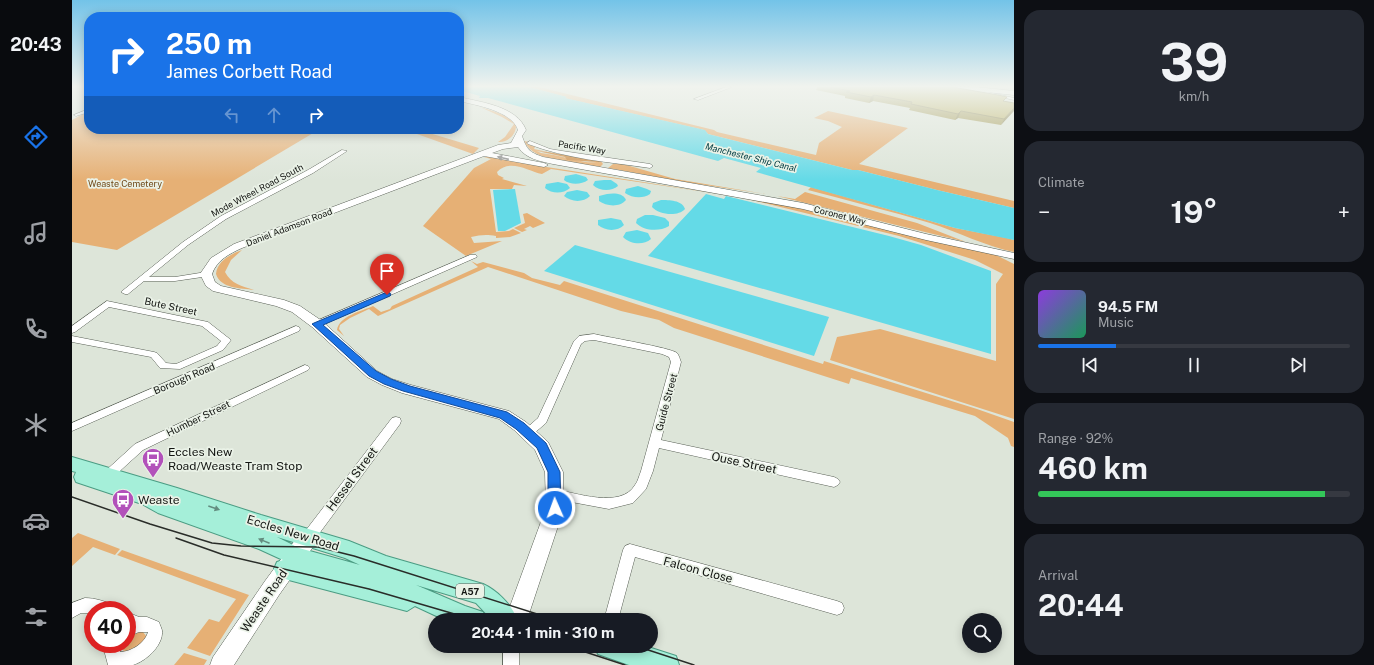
<!DOCTYPE html>
<html lang="en">
<head>
<meta charset="utf-8">
<style>
  :root { --surface:#171b24; --page:#242831; --text:#f1f3f6; --muted:#9ea1a6; --line:#363941; --accent:#1a73e8 }
  body { margin:0; font-family:"Public Sans",sans-serif; background:var(--page); color:var(--text); height:100vh; display:flex; flex-direction:column; font-size:15px; white-space:nowrap }
  * { box-sizing:border-box; margin:0 }
  p { font-size:13px; color:var(--muted) }
  .icon { flex:none; width:22px; height:22px; fill:none; stroke:currentColor; stroke-width:2; stroke-linecap:round; stroke-linejoin:round }
  .map { position:relative; flex:1; overflow:hidden }
  .side { display:flex; flex-direction:column; gap:10px; padding:10px; background:#0d0f14; width:360px }
  .side>* { flex:none }
  .top-card { position:absolute; left:12px; top:12px; width:380px; height:122px; border-radius:16px; box-shadow:0 2px 10px #0003; background:#1a73e8; color:#fff; overflow:hidden }
  .controls { position:absolute; left:890px; top:613px; display:grid; gap:8px }
  .controls a { display:grid; place-items:center; width:40px; height:40px; border-radius:50%; background:var(--surface); box-shadow:0 2px 10px #0003; font-size:20px }
  .speed { position:absolute; left:12px; top:601px; display:flex; gap:8px; font-size:20px; font-weight:700; text-align:center }
  .speed>* { display:grid; place-content:center; width:52px; height:52px; border-radius:50%; background:var(--surface); box-shadow:0 2px 10px #0003; line-height:1 }
  .speed .limit { border:6px solid #d22; background:#fff; color:#111 }
  .pin { position:absolute; display:grid; place-items:center; width:34px; height:34px; color:#fff; margin:-41px -17px; border-radius:50% 50% 50% 0; rotate:-45deg; box-shadow:0 0 4px #0007 }
  .pin .icon { rotate:45deg }
  .me { position:absolute; width:44px; margin:-22px; rotate:358deg; stroke-linejoin:round; filter:drop-shadow(0 0 3px #0008) }
  .turn { display:flex; align-items:center; gap:14px; height:84px; padding:0 16px; font-size:18px }
  .turn .icon { width:52px; height:52px; stroke-width:2.5 }
  .turn b { display:block; font-size:28px; line-height:34px }
  .lanes { display:flex; align-items:center; height:38px; padding:0 16px; background:#0003; justify-content:center; gap:20px; direction:ltr }
  .lanes .off { opacity:.35 }
  .big { font-size:30px; font-weight:700; line-height:1.1 }
  .side .widget { flex:1; display:flex; flex-direction:column; justify-content:center; gap:6px; min-width:0; padding:0 14px; border-radius:16px; background:var(--page) }
  .side .dial { align-items:center; gap:0 }
  .dial b { font-size:52px; line-height:1 }
  .song { display:flex; align-items:center; gap:12px }
  .cover { width:48px; height:48px; border-radius:6px; background:linear-gradient(135deg,hsl(270 70% 55%),hsl(150 70% 35%)) }
  .played { height:4px; border-radius:2px; background:linear-gradient(90deg,var(--accent) 25%,var(--line) 25%) }
  .keys { display:flex; justify-content:space-around; direction:ltr }
  .heat { display:flex; justify-content:space-between; align-items:center; font-size:22px; direction:ltr }
  .charge { height:6px; border-radius:3px; background:linear-gradient(90deg,#34c759 92%,var(--line) 0) }
  .trip { position:absolute; left:356px; top:613px; width:230px; height:40px; border-radius:20px; background:var(--surface); box-shadow:0 2px 10px #0003; font-weight:700; line-height:40px; text-align:center }
  main { display:flex; flex:1; min-height:0 }
  .menu { display:flex; flex-direction:column; width:72px; justify-content:space-around; align-items:center; background:#090b0e; color:var(--muted) }
  .menu .icon { width:28px; height:28px }
  .menu .current { color:var(--accent) }
  .menu b { font-size:18px; color:var(--text) }
  .map>svg:first-child { display:block }
</style>
</head>
<body>
<main>
<nav class="menu">
<b>20:43</b>
<svg class="icon current" aria-label="directions" viewBox="0 0 24 24"><path d="M12 3l9 9-9 9-9-9zM9 14v-3h6M13 9l2 2-2 2"/></svg>
<svg class="icon" aria-label="music" viewBox="0 0 24 24"><path d="M9 18V5l10-2v13"/><circle cx="6" cy="18" r="3"/><circle cx="16" cy="16" r="3"/></svg>
<svg class="icon" aria-label="phone" viewBox="0 0 24 24"><path d="M5 4h4l2 5-3 2q2 4 5 5l2-3 5 2v4C11 20 4 13 5 4z"/></svg>
<svg class="icon" aria-label="climate" viewBox="0 0 24 24"><path d="M12 3v18M4 7l16 10M4 17L20 7"/></svg>
<svg class="icon" aria-label="car" viewBox="0 0 24 24"><path d="M5 17H2v-5l4-1 3-4h7l3 4 3 1v5h-3M9 17h6M6 11h13"/><circle cx="7" cy="17" r="2"/><circle cx="17" cy="17" r="2"/></svg>
<svg class="icon" aria-label="filters" viewBox="0 0 24 24"><path d="M4 7h16M4 17h16"/><circle cx="9" cy="7" r="2"/><circle cx="15" cy="17" r="2"/></svg>
</nav>
<div class="map">
<svg width="942" height="665" viewBox="0 0 942 665">
  <rect width="100%" height="100%" fill="#dde5d9"/>
  <g fill="#e6b075">
    <polygon points="457,87 467,87 642,130 645,132 744,155 747,143 770,127 756,121 742,118 756,111 836,128 787,164 942,201 942,208 865,190 786,170 780,170 636,134 632,130 492,98 494,97"/>
    <path d="M 408,107 C 420,111 437,114 444,126 C 444,135 435,143 426,142 L 433,137 L 442,124 L 430,117 Z"/>
    <polygon points="11,114 17,114 17,129 248,129 45,250 0,242 0,120"/>
    <polygon points="331,129 344,129 407,148 401,154"/>
    <path d="M 452,141 L 458,142 L 456,143 L 463,147 L 462,149 L 476,152 L 465,151 L 469,153 C 476,154 484,155 491,157 C 503,159 516,165 529,161 L 531,164 L 528,167 C 508,163 461,163 452,141 Z"/>
    <path d="M 412,157 L 420,157 L 462,165 L 711,204 L 851,239 L 922,254 L 942,264 L 942,419 L 758,360 L 765,337 L 808,329 L 924,361 L 924,284 L 931,274 L 903,260 L 827,236 L 667,197 L 479,169 L 470,174 C 456,171 438,158 425,172 L 426,175 L 432,178 L 430,179 L 455,186 L 442,185 L 440,189 L 418,189 L 424,232 L 437,231 L 441,229 L 449,233 L 438,237 L 424,238 L 424,236 C 414,234 408,235 399,237 L 402,243 L 430,241 L 394,256 L 351,226 L 402,168 L 419,159 Z"/>
    <polygon points="541,164 551,164 603,179 694,194 613,182 536,168"/>
    <path d="M 739,187 L 883,228 L 935,238 L 942,240 L 942,252 C 913,246 886,232 858,223 C 818,211 777,201 736,190 Z"/>
    <polygon points="733,192 845,223 894,242 705,196 723,199"/>
    <polygon points="455,213 473,223 461,228 458,226 452,229 455,230 450,232 442,228 453,223 451,214"/>
    <path d="M 170,250 L 159,260 L 153,272 C 159,284 170,286 182,290 C 169,288 149,289 144,274 C 145,261 159,254 170,250 Z"/>
    <path d="M 399,261 L 405,264 L 411,262 L 452,273 L 460,278 L 488,285 L 492,281 L 751,364 L 752,361 L 905,409 L 942,422 L 942,447 L 939,446 L 936,438 L 903,416 L 779,378 L 777,384 L 602,328 L 587,320 L 549,311 L 416,267 L 306,316 L 297,309 L 278,318 L 268,325 L 267,329 L 272,336 L 265,330 C 267,316 290,311 301,306 L 309,312 L 318,309 L 320,306 L 406,267 Z"/>
    <polygon points="6,533 48,549 43,555 21,547 0,566 0,538"/>
    <polygon points="50,550 177,595 138,656 115,648 137,619 147,622 164,599 45,555"/>
    <polygon points="68,632 71,632 75,637 73,644 52,652 50,647 51,644 55,644 55,638 60,635"/>
    <polygon points="112,653 135,660 132,665 102,665"/>
  </g>
  <polygon fill="#d19757" points="465,151 476,152 529,161 528,162 524,162 495,160 493,157"/>
  <g fill="#64dae7">
    <polygon points="387,87 457,87 495,97 493,98 633,130 636,134 780,170 786,170 865,190 942,208 942,240 883,228 684,172 689,168 652,158 646,161 416,98 407,98 408,96 387,90"/>
    <path d="M 504,174 L 514,177 L 516,180 C 509,185 498,185 492,180 L 493,176 Z"/>
    <path d="M 532,180 L 539,180 L 545,184 L 546,186 C 539,192 527,191 521,185 L 523,181 Z"/>
    <path d="M 486,182 L 495,184 L 498,188 C 491,194 480,194 473,188 L 474,184 Z"/>
    <path d="M 566,186 L 575,189 L 579,191 L 578,194 C 571,199 560,198 553,193 L 554,189 Z"/>
    <polygon points="443,189 449,223 433,231 426,231 421,190"/>
    <path d="M 505,190 L 515,192 L 518,196 C 511,203 499,202 492,196 L 495,192 Z"/>
    <path d="M 535,194 C 542,193 551,193 554,200 C 547,208 534,206 527,201 L 527,196 Z"/>
    <polygon points="634,194 652,199 654,196 817,236 849,245 919,271 919,354 576,256"/>
    <path d="M 589,200 C 597,200 610,200 613,209 C 606,217 587,215 580,207 L 581,203 Z"/>
    <path d="M 581,215 L 593,218 L 597,222 L 597,226 C 587,232 572,231 564,223 L 565,219 L 573,215 Z"/>
    <path d="M 539,218 L 549,220 L 552,225 C 545,232 533,231 526,225 L 526,220 Z"/>
    <path d="M 565,230 L 576,233 L 579,239 C 571,246 558,244 551,237 L 554,232 Z"/>
    <polygon points="503,245 757,317 742,356 472,271"/>
  </g>
  <g fill="none" stroke-linecap="round" stroke-linejoin="round">
    <g stroke="#585f55" stroke-width="1">
      <g id="street">
        <polygon points="654,87 660,87 626,100 622,99"/>
        <polygon points="893,87 942,98 942,100 893,89"/>
        <polygon points="17,109 17,112 4,116 2,115"/>
        <path d="M 458,141 L 478,149 L 490,151 L 578,164 L 581,166 L 578,168 C 537,162 495,159 456,144 L 455,143 Z"/>
        <polygon points="270,150 275,151 241,173 154,219 116,245 77,277 103,277 134,272 137,272 138,274 137,276 103,281 72,281 56,294 53,294 49,292 111,242 149,216 236,170"/>
        <polygon points="398,255 404,255 405,257 248,326 245,327 241,324 242,322"/>
        <polygon points="35,301 136,322 159,340 151,350 108,369 88,368 79,357 0,342 0,336 82,352 85,353 94,363 104,364 145,346 149,341 130,326 37,307 3,332 0,333 0,326"/>
        <polygon points="224,326 227,327 228,329 227,331 0,431 0,423"/>
        <path d="M 522,334 C 534,337 600,348 605,353 C 607,355 608,360 609,362 L 589,440 L 762,477 L 766,479 L 768,482 L 766,485 L 762,487 L 587,448 L 581,471 L 574,489 L 561,503 L 537,509 L 478,498 L 476,494 L 478,490 L 482,489 C 504,493 549,509 563,485 C 566,481 567,476 569,471 L 599,362 L 597,357 L 590,354 L 522,340 L 513,341 L 509,344 L 474,423 L 459,436 L 455,437 L 451,436 L 449,433 L 466,418 L 502,341 L 507,336 Z"/>
        <polygon points="233,365 236,366 238,368 236,370 71,450 38,480 34,482 30,480 28,477 30,474 63,444"/>
        <polygon points="324,417 328,418 329,421 328,424 241,542 236,544 231,542 229,538 231,534 320,418"/>
        <polygon points="558,544 765,601 770,603 772,608 770,613 765,615 563,557 546,620 532,620 551,550 553,546"/>
        <path d="M 13,598 C 23,598 32,601 41,605 L 43,610 L 21,610 L 21,613 L 9,613 L 0,618 L 0,603 Z"/>
        <path d="M 55,612 L 67,617 L 75,617 L 87,622 C 88,626 91,630 90,634 C 89,647 74,661 61,665 C 54,665 44,665 36,665 L 32,650 L 34,644 L 50,644 L 48,652 C 59,652 73,643 76,632 L 67,632 L 55,637 Z"/>
        <rect x="431" y="646" width="16" height="19"/>
      </g>
    </g>
    <g stroke="#585f55" stroke-width="1">
      <g id="secondary">
        <polygon points="883,87 904,87 942,91 942,95 886,89"/>
        <path d="M 387,97 C 408,102 445,106 454,130 L 450,136 C 455,150 457,152 471,157 L 731,203 L 854,234 L 942,253 L 942,259 L 854,240 L 731,209 L 481,164 C 468,161 454,159 446,147 L 431,149 L 420,153 L 472,163 L 476,165 L 472,167 L 412,156 L 170,248 C 157,254 145,260 140,274 L 143,282 L 149,286 L 212,300 L 228,306 L 250,321 L 305,371 L 320,379 L 339,385 L 437,411 L 454,422 L 476,442 L 491,472 L 492,508 L 455,620 L 433,620 L 474,508 L 473,472 L 463,450 L 442,430 L 427,419 L 330,393 L 310,385 L 295,377 L 240,327 L 220,312 L 204,306 L 141,291 L 134,286 L 128,274 L 139,258 L 162,244 L 426,145 L 439,143 L 446,130 C 440,111 404,105 387,101 Z"/>
        <polygon points="236,530 243,532 245,538 243,544 207,595 162,665 138,665 141,657 193,581 229,532"/>
      </g>
    </g>
    <g stroke="#4b9c83" stroke-width="2">
      <g id="primary">
        <path d="M 0,457 L 105,488 L 189,515 L 277,541 L 314,556 L 411,584 C 424,590 439,604 444,617 L 443,620 L 420,620 L 404,603 L 344,585 L 393,606 L 411,612 L 414,620 L 373,620 L 343,606 L 335,611 L 213,579 L 205,576 L 202,569 L 205,562 L 211,560 L 187,549 L 86,513 L 70,504 L 4,482 L 2,477 L 4,472 L 0,471 ZM 205,537 L 273,558 L 288,565 L 227,548 Z"/>
        <polygon points="522,646 573,646 604,656 607,665 557,665 526,654"/>
      </g>
    </g>
    <use href="#street" fill="#fff" fill-rule="evenodd"/>
    <use href="#secondary" fill="#fff" fill-rule="evenodd"/>
    <use href="#primary" fill="#a5efd9" fill-rule="evenodd"/>
    <g stroke="#292c28" stroke-width="1.5">
      <polyline points="0,497 78,524 140,543 169,546 246,547 282,556 484,620"/>
      <polyline points="104,538 152,555 297,589 403,620"/>
      <polyline points="495,646 553,665"/>
      <polyline points="564,646 622,665"/>
    </g>
  </g>
  <polygon fill="#9c9249" points="745,87 880,87 933,102 942,103 929,125 886,118 883,120 837,110 838,108 801,101 797,103 773,98 773,96 744,90"/>
  <g fill="#7f773c">
    <polygon points="802,95 801,101 797,103 799,97"/>
    <polygon points="942,108 942,111 929,125 932,119"/>
    <polygon points="889,111 886,118 883,120 886,114"/>
  </g>
  <polygon fill="#b5aa55" stroke="#7f773c" points="759,87 880,87 926,95 935,97 931,101 942,103 942,108 932,119 889,111 886,114 839,104 840,102 802,95 799,97 774,92 778,91"/>
  <defs><path id="oneway-solid" d="M-6-.8H1V-3.2L6.5 0L1 3.2V.8H-6Z"/></defs>
  <use fill="#949594" href="#oneway-solid" transform="translate(431 158) rotate(-167)"/>
  <g fill="#638c7f">
    <use href="#oneway-solid" transform="translate(142 508) rotate(19)"/>
    <use href="#oneway-solid" transform="translate(192 541) rotate(-158)"/>
  </g>
  <linearGradient id="sky" x2="0" y2="1"><stop stop-color="#73c3e8"/><stop offset="0.48" stop-color="#f0f3ee"/><stop offset="1" stop-color="#f0f3ee" stop-opacity="0"/></linearGradient>
  <rect width="942" height="180" fill="url(#sky)"/>
  <polygon fill="#1a73e8" stroke="#114b97" points="315,292 318,293 319,295 318,296 251,325 304,371 319,379 338,386 435,412 452,423 474,443 488,472 489,508 487,511 483,513 478,511 476,508 476,472 465,448 444,429 428,418 331,391 312,384 297,376 240,324 242,323"/>
  <defs>
    <g id="bus-pin" transform="scale(1.15)"><path d="M0 17L-7.5 6A9.5 9.5 0 1 1 7.5 6Z" fill="#b251ba" stroke="#eaf2e7"/><path d="M-5-6H5V4H4V6H2V4H-2V6H-4V4H-5ZM-3.5-4V0h7V-4ZM-3.5 1.2v1.5H-2V1.2ZM2 1.2v1.5H3.5V1.2Z" fill="#fff"/></g>
  </defs>
  <g fill-rule="evenodd">
    <use href="#bus-pin" x="81" y="459"/>
    <use href="#bus-pin" x="51" y="500"/>
  </g>
  <g text-anchor="middle" dominant-baseline="central" stroke-width="3.5" stroke-linejoin="round" paint-order="stroke">
    <g font-size="9" fill="#121411" stroke="#eaf2e7">
      <text transform="translate(510 147) rotate(9)">Pacific Way</text>
      <text transform="translate(185 190) rotate(-28)">Mode Wheel Road South</text>
      <text transform="translate(768 215) rotate(14)">Coronet Way</text>
      <text transform="translate(217 227) rotate(-21)">Daniel Adamson Road</text>
    </g>
    <g font-size="9" font-style="italic" fill="#074046" stroke="#eaf2e7">
      <text transform="translate(679 157) rotate(14)">Manchester Ship Canal</text>
    </g>
    <g font-size="9" fill="#714a19" stroke="#eaf2e7">
      <text x="53" y="183">Weaste Cemetery</text>
    </g>
    <rect fill="#eaf2e7" stroke="#535751" stroke-width="1" x="384" y="584" width="28" height="14" rx="3"/>
    <g font-size="9" font-weight="bold" fill="#121411">
      <text x="398" y="591">A57</text>
    </g>
    <g font-size="10" fill="#121411" stroke="#eaf2e7">
      <text transform="translate(99 306) rotate(12)">Bute Street</text>
      <text transform="translate(112 378) rotate(-23)">Borough Road</text>
      <text transform="translate(594 402) rotate(-75)">Guide Street</text>
      <text transform="translate(126 418) rotate(-26)">Humber Street</text>
    </g>
    <g font-size="12" fill="#121411" stroke="#eaf2e7" text-anchor="start">
      <text x="96" y="452">Eccles New<tspan x="96" dy="14">Road/Weaste Tram Stop</tspan></text>
      <text x="66" y="500">Weaste</text>
    </g>
    <g font-size="12" fill="#121411" stroke="#eaf2e7">
      <text transform="translate(672 463) rotate(12)">Ouse Street</text>
      <text transform="translate(280 479) rotate(-53)">Hessel Street</text>
      <text transform="translate(221 533) rotate(17)">Eccles New Road</text>
      <text transform="translate(626 570) rotate(15)">Falcon Close</text>
      <text transform="translate(192 601) rotate(-56)">Weaste Road</text>
    </g>
  </g>
</svg>
<div class="controls">
<a><svg class="icon" aria-label="search" viewBox="0 0 24 24"><circle cx="10" cy="10" r="6"/><path d="M15 15l6 6"/></svg></a>
</div>
<div class="speed"><div class="limit">40</div></div>
<div class="pin" style="left:315px;top:295px;background:#d93025"><svg class="icon" aria-label="arrive" viewBox="0 0 24 24"><path d="M6 21V4h12l-3 4 3 4H6"/></svg></div>
<svg class="me" style="left:483px;top:508px" viewBox="-20 -20 40 40"><circle r="17" fill="#1a73e8" stroke="#fff" stroke-width="3"/><path d="M0-11L8 9 0 5-8 9z" fill="#fff"/></svg>
<div class="trip">20:44 · 1 min · 310 m</div>
<div class="top-card">
<div class="turn"><svg class="icon" aria-label="right" viewBox="0 0 24 24"><path d="M7 20v-9h11M14 6l5 5-5 5"/></svg><div><b>250 m</b>James Corbett Road</div></div>
<div class="lanes"><svg class="icon off" aria-label="left" viewBox="0 0 24 24"><path d="M17 20v-9H6M10 6l-5 5 5 5"/></svg><svg class="icon off" aria-label="ahead" viewBox="0 0 24 24"><path d="M12 20V5M6 11l6-6 6 6"/></svg><svg class="icon" aria-label="right" viewBox="0 0 24 24"><path d="M7 20v-9h11M14 6l5 5-5 5"/></svg></div>
</div>
</div>
<section class="side">
<div class="widget dial"><b>39</b><p>km/h</p></div>
<div class="widget"><p>Climate</p>
<div class="heat"><a>−</a><b class="big">19°</b><a>+</a></div>
</div>
<div class="widget">
<div class="song"><i class="cover"></i><div><b>94.5 FM</b><p>Music</p></div></div>
<div class="played"></div>
<div class="keys"><svg class="icon" aria-label="previous" viewBox="0 0 24 24"><path d="M18 5L8 12l10 7zM5 5v14"/></svg><svg class="icon" aria-label="pause" viewBox="0 0 24 24"><path d="M8 5v14M16 5v14"/></svg><svg class="icon" aria-label="next" viewBox="0 0 24 24"><path d="M6 5l10 7-10 7zM19 5v14"/></svg></div>
</div>
<div class="widget"><p>Range · 92%</p><b class="big">460 km</b><div class="charge"></div></div>
<div class="widget"><p>Arrival</p><b class="big">20:44</b></div>
</section>
</main>
</body>
</html>
